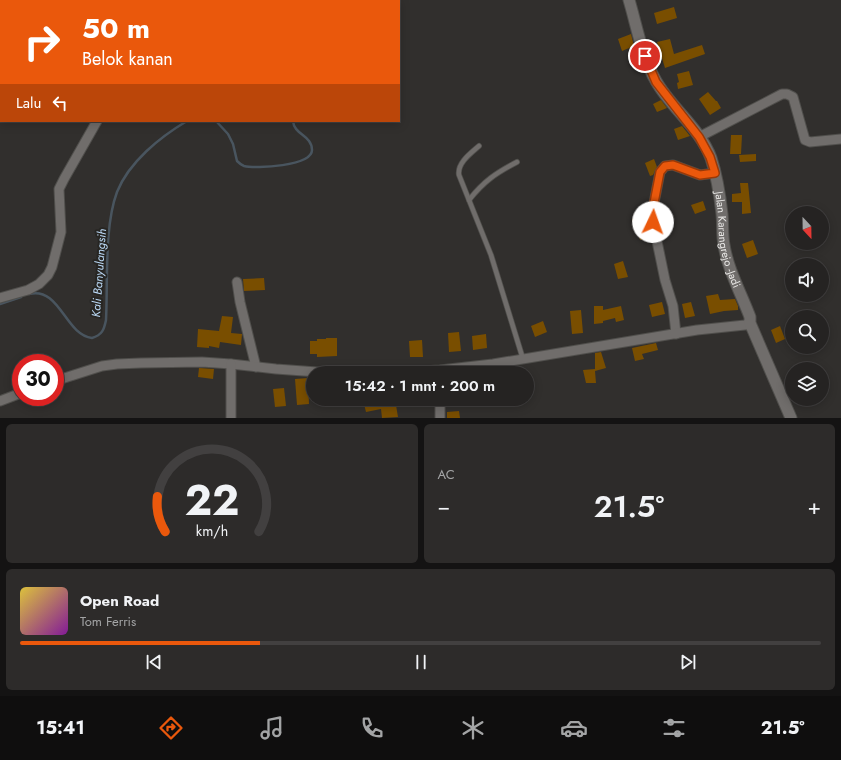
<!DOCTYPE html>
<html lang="id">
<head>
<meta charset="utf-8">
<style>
  :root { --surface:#252322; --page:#2d2b2a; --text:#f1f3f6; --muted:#a3a4a5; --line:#424040; --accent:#ea580c }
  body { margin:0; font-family:Jost,sans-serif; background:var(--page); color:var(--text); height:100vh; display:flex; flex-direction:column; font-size:15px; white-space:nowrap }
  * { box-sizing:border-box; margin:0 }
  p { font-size:13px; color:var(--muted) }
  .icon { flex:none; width:22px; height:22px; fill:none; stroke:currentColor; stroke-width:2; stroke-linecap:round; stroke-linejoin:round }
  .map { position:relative; height:418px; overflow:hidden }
  .details { display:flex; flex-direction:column; gap:6px; padding:6px; background:#141313; flex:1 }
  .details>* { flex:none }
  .guide { position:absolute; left:0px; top:0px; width:400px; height:122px; box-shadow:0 2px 10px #0003,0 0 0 1px var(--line); background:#ea580c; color:#fff; overflow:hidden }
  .needle { width:26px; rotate:158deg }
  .fabs { position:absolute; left:785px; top:206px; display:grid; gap:8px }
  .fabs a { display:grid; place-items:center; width:44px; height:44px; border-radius:50%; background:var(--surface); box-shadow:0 2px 10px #0003,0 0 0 1px var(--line); font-size:20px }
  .speed { position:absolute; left:12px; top:354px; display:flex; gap:8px; font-size:20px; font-weight:700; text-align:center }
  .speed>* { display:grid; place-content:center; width:52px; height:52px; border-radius:50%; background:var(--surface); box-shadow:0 2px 10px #0003,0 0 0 1px var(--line); line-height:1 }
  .speed .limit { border:6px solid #d22; background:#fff; color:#111 }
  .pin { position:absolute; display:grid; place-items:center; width:34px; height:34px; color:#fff; margin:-17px; border:2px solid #fff; border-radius:50%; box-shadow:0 1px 4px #0007 }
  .me { position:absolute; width:44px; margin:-22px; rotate:3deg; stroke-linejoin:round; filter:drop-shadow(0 0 3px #0008) }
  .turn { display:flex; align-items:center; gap:14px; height:84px; padding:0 16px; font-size:18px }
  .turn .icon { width:52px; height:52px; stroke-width:2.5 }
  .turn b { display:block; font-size:28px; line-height:34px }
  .then { display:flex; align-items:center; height:38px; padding:0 16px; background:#0003; gap:8px; font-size:15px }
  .big { font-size:30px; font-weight:600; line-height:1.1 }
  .details .widget { flex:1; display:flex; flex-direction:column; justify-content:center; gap:6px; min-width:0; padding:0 14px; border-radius:6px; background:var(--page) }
  .details .dial { align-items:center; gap:0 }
  .dial svg { height:104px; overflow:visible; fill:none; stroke:var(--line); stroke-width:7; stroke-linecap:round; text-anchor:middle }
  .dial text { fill:var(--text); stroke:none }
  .song { display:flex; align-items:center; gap:12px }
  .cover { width:48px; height:48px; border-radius:6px; background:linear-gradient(135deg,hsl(50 70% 55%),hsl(290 70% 35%)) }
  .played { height:4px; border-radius:2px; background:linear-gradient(90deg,var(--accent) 30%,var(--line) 30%) }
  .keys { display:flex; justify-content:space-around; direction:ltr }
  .heat { display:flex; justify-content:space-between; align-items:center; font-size:22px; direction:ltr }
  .details .tiles { flex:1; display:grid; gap:6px; grid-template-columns:1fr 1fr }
  .widget:last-child { grid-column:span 2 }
  .trip { position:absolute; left:306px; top:366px; width:228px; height:40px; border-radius:20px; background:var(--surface); box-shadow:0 2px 10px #0003,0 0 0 1px var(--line); font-weight:600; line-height:40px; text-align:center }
  .tabs { display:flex; height:64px; justify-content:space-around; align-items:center; background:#0f0e0e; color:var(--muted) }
  .tabs .icon { width:28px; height:28px }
  .tabs .active { color:var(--accent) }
  .tabs b { font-size:18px; color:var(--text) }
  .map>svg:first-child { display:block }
</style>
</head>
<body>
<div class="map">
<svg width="841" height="418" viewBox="0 0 841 418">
  <rect width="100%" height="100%" fill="#312f2d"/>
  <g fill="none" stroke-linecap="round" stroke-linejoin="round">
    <g stroke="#49555f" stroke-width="2.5">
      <polyline points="364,1 365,0"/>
      <path d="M 216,121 L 228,134 L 233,144 L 237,161 C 239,163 241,165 244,166 C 256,169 312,166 312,150 C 312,135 294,135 293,121"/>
      <path d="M 29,294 C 60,286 65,335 92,338 C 102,335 104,330 106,320 C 108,281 104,227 117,192 C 129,162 160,137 187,121"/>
      <polyline points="0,304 21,297"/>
    </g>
  </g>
  <g fill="#794e00">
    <polygon points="674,7 677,18 657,24 654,13"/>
    <polygon points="631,34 634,46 622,51 618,39"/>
    <polygon points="670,39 674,54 702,45 705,54 665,68 657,42"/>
    <polygon points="689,71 693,85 678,89 677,83 679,82 677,74"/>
    <polygon points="708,92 716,101 717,101 721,108 710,115 699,99"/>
    <polygon points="661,100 667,108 657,112 653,104"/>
    <polygon points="682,126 690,136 678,140 674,129"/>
    <polygon points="731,135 742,135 741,154 730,154"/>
    <polygon points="756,154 756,161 740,162 739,155"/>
    <polygon points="654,159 657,167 653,175 650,176 645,163"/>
    <polygon points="740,183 748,183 751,213 742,214 742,202 732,202 732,194 741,193"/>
    <polygon points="703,201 706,210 695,214 691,205"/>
    <polygon points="647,214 647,223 650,238 640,240 638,229 635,230 632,219"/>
    <polygon points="753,240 758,254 747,258 742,244"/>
    <polygon points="623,261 628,277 618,279 614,264"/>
    <polygon points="264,278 265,290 244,291 243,279"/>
    <polygon points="718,294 720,300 735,299 738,306 738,310 724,311 710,314 706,296"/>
    <polygon points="662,302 665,314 652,317 649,305"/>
    <polygon points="691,302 695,316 685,318 682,304"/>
    <polygon points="594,306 603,306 603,310 621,306 624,320 616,322 615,318 603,321 603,323 594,324"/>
    <polygon points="581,310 583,333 572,334 570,311"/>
    <polygon points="222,316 233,317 231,333 242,334 241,345 220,342 219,348 209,346 209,348 197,347 198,329 219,331"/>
    <polygon points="543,321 547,332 535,337 531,326"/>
    <polygon points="780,326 785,339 776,343 771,330"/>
    <polygon points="459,332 461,351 449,352 448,333"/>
    <polygon points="486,334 487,348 473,350 472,336"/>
    <polygon points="326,338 337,338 337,356 317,357 317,354 310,354 310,341 317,341 317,339 326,339"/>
    <polygon points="422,340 423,357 410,357 409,341"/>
    <polygon points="656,343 658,350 642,354 644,359 635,361 632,348"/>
    <polygon points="601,352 606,368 595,371 596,383 586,383 583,370 595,369 595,353"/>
    <polygon points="199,368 214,369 213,379 198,377"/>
    <polygon points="308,378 309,404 297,405 295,379"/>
    <polygon points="284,388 286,406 275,407 273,389"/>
    <polygon points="380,399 395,399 398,417 382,418 381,409 366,412 364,404 380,400"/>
    <polygon points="459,411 460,418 447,418 447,412"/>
  </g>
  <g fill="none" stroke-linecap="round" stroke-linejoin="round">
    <g stroke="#504f4c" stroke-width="6">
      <g id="service">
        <path d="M 479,146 C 471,153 457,163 459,175 L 491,255 L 523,359"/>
        <path d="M 469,200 C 484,181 496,173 517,162"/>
      </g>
    </g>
    <g stroke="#504f4c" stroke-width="11">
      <g id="minor">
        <polyline points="57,0 58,1"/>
        <polyline points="167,1 168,0"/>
        <polyline points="699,137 782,94 787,94 793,97 805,140 810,142 841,139"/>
        <polyline points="237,282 240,302 256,367"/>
        <polyline points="0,298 28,290 39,284 48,275 52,267 61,232 59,189 64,179 97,121"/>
        <polyline points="676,334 673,306 665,280 653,222 654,203 660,172 665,166 673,165 700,175 715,173"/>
        <polyline points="383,373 440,370 493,364 697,330 745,325 750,323"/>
        <polyline points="55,381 102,366 117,364 141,363 202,362 231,364 276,369 331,373"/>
        <polyline points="0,401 21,393"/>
        <polyline points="231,418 231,364"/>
        <polyline points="440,418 440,399"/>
      </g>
    </g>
    <g stroke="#504f4c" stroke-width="13">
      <g id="tertiary">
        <path id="s1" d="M 629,0 C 637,27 642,57 656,81 C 671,108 700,128 711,158 C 717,176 720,196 722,214 C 723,224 722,235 724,245 C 728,270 741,293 750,317 L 750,323 L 791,418"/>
      </g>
    </g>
    <use href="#service" stroke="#706d6b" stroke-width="4.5"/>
    <use href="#minor" stroke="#706d6b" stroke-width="9"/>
    <use href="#tertiary" stroke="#706d6b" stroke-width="11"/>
  </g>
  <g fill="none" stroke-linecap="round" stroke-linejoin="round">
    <g stroke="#983908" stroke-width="10">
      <polyline id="route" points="645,56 656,82 699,137 710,157 715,173 700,175 673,165 665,166 660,172 654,203 653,222"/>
    </g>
    <use href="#route" stroke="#ea580c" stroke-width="7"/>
  </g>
  <g text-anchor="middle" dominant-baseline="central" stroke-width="4" stroke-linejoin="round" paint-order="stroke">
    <g font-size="11" fill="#ebeae8" stroke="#272623">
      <text stroke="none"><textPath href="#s1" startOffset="264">Jalan Karangrejo -Jadi</textPath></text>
    </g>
    <g font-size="12" font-style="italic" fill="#bcdaf7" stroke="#272623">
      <text transform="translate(99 273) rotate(-86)">Kali Banyulangsih</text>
    </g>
  </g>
</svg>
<div class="fabs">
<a><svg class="needle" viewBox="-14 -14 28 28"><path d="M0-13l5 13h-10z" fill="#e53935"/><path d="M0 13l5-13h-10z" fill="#a3a4a5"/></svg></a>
<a><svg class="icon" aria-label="sound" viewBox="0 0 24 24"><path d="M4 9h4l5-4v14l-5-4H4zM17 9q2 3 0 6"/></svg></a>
<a><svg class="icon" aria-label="search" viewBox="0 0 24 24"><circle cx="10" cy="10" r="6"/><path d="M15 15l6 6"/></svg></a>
<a><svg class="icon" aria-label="layers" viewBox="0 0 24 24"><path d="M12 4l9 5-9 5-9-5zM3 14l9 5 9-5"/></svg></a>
</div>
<div class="speed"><div class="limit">30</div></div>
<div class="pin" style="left:645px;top:56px;background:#d93025"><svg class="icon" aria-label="arrive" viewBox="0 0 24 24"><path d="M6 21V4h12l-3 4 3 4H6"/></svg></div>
<svg class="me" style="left:653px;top:222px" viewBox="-20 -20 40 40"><circle r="19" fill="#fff"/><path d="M0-13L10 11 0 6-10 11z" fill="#ea580c"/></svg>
<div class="trip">15:42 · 1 mnt · 200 m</div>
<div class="guide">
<div class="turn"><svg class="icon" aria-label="right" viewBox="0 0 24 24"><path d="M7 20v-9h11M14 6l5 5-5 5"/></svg><div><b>50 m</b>Belok kanan</div></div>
<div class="then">Lalu<svg class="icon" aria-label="left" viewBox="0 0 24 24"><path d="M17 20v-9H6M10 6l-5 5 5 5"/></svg></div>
</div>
</div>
<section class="details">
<div class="tiles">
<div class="widget dial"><svg viewBox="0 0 100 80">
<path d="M14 69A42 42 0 1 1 86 69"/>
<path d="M14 69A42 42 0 0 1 8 42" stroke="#ea580c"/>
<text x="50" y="56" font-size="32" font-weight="700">22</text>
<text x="50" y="72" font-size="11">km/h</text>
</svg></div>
<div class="widget"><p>AC</p>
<div class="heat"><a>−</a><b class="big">21.5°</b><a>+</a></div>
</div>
<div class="widget">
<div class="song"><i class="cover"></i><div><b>Open Road</b><p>Tom Ferris</p></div></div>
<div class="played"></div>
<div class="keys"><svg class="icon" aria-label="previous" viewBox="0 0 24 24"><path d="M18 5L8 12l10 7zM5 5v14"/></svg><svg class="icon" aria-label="pause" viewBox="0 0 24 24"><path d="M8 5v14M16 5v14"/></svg><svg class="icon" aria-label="next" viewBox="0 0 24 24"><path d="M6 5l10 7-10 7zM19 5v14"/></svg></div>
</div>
</div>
</section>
<nav class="tabs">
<b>15:41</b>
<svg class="icon active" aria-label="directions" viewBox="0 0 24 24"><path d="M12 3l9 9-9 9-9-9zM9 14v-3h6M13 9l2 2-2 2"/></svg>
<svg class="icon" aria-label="music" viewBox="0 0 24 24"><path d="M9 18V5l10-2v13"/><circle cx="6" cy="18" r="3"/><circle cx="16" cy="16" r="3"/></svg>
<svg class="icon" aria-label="phone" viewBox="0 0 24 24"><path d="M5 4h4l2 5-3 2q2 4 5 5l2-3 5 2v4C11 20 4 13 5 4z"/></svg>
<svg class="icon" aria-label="climate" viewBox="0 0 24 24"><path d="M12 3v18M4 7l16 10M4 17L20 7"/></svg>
<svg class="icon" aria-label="car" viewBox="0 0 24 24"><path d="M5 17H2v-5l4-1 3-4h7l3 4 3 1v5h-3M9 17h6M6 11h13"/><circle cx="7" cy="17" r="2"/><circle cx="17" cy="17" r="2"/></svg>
<svg class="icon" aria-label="filters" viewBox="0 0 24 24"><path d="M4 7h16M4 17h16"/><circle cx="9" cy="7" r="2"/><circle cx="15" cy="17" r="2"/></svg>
<b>21.5°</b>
</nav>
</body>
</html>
